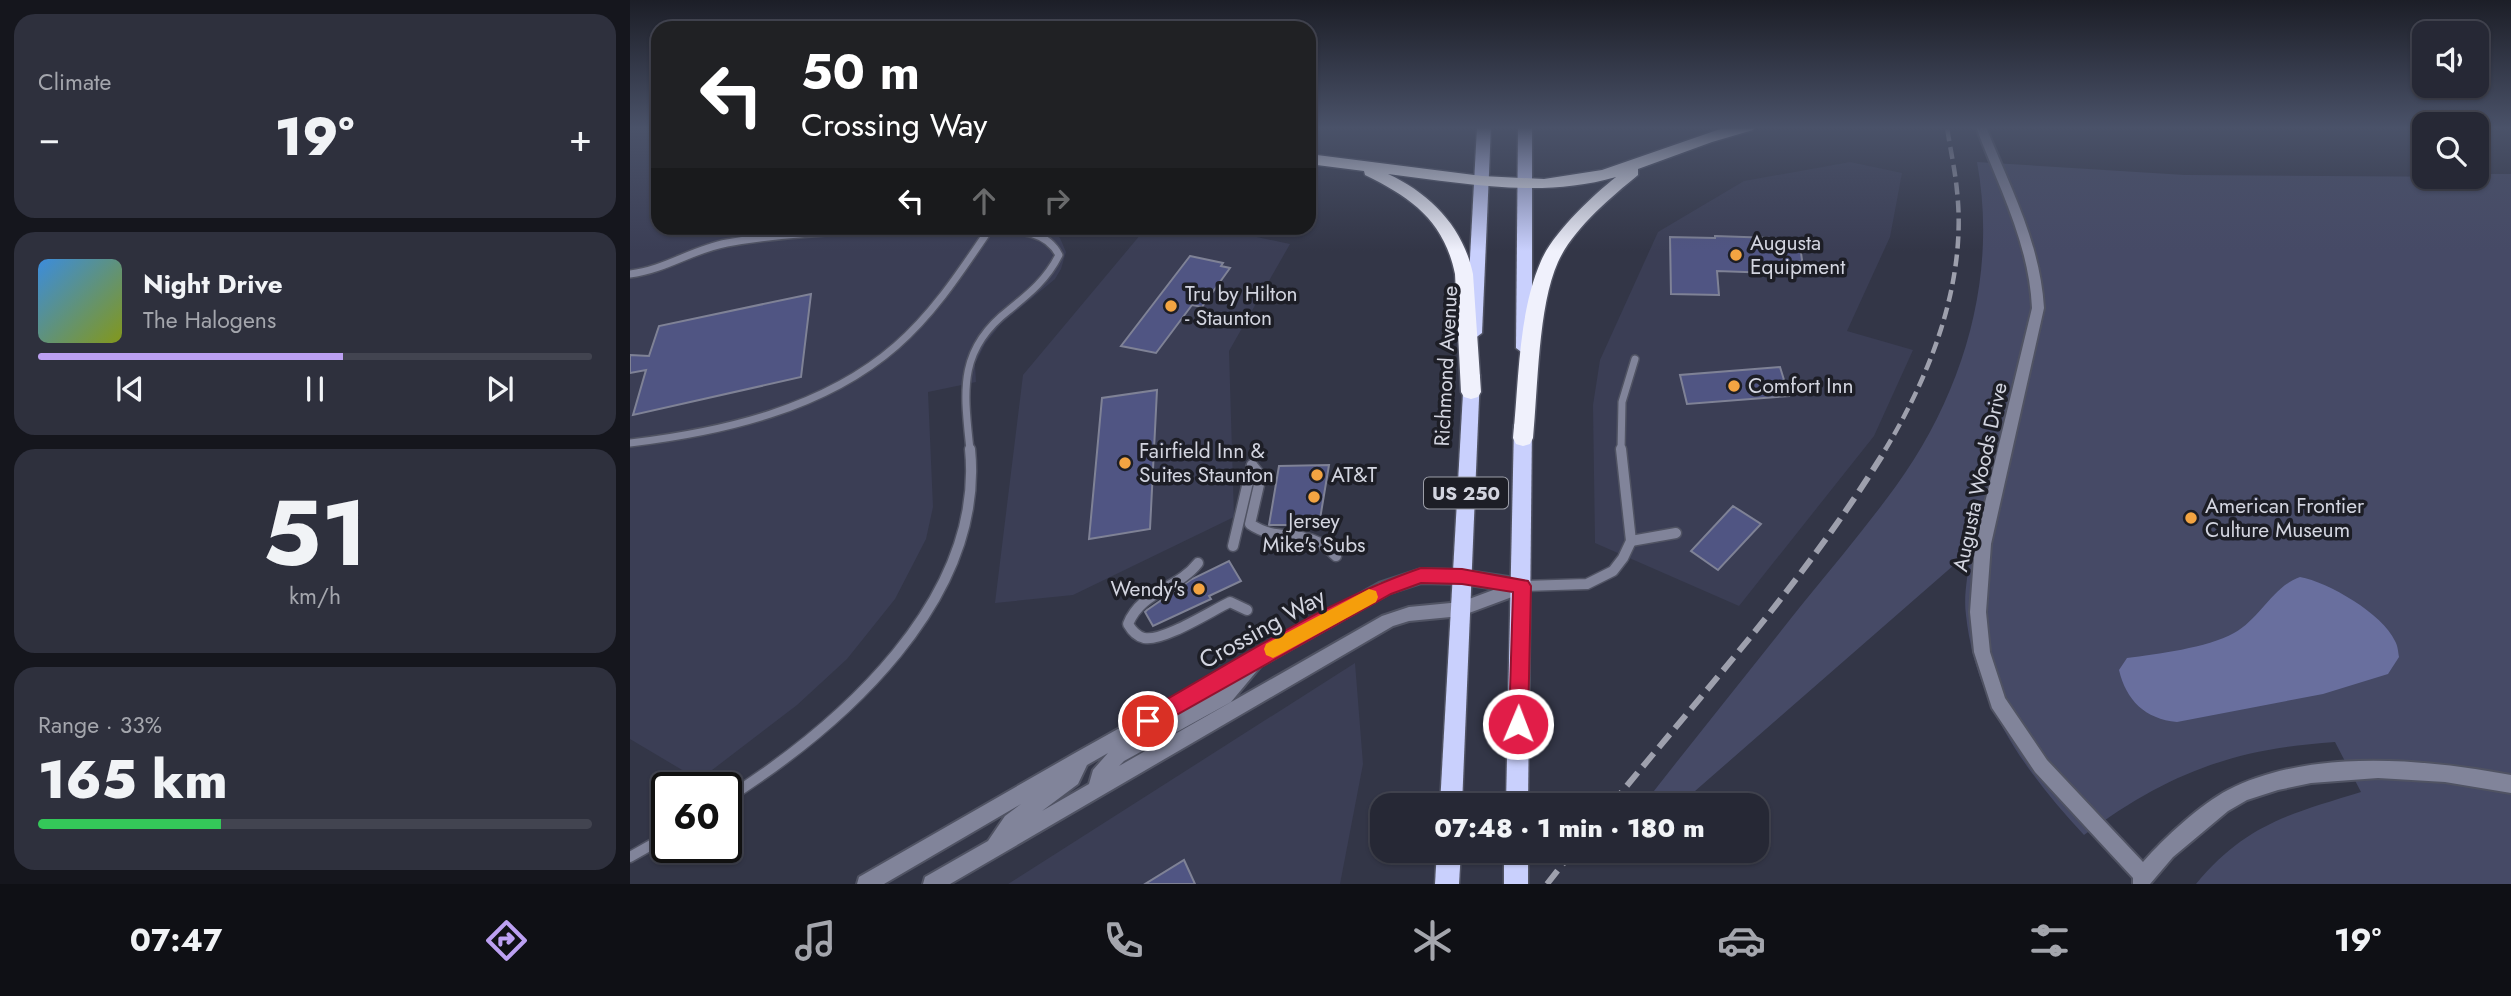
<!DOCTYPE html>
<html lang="en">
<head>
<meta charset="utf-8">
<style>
  :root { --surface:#262835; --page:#2e303d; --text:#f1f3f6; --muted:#a4a6ad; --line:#424450; --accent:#bca0f2 }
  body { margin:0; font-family:Jost,sans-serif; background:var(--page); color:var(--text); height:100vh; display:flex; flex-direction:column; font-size:26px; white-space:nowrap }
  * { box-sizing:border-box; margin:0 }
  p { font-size:23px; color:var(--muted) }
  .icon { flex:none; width:38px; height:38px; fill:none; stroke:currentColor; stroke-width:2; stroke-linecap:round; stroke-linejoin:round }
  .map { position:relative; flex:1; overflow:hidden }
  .sheet { display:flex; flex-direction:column; gap:14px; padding:14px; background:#15161d; width:630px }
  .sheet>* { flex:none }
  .hud { position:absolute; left:21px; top:21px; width:665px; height:214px; border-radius:21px; box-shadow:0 2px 5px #0004,0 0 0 2px var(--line); background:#202124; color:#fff; overflow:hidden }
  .buttons { position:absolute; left:1782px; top:21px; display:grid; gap:14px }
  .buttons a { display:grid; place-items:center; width:77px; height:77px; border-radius:14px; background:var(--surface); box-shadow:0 2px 5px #0004,0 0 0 2px var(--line); font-size:35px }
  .speed { position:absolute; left:21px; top:772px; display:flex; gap:14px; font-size:35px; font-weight:700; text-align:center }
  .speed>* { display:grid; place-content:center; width:91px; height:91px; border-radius:50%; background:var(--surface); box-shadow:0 2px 5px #0004,0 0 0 2px var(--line); line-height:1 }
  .speed .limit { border:4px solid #111; border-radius:10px; background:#fff; color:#111 }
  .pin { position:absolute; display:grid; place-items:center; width:60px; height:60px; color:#fff; margin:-30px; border:4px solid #fff; border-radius:50%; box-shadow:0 2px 7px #0007 }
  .me { position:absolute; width:77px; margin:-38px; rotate:1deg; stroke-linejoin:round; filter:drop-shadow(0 0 5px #0008) }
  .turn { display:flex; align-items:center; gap:24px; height:147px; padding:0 35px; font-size:32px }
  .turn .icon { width:91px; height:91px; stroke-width:2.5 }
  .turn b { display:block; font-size:49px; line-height:60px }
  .lanes { display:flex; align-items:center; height:66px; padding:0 35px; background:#0003; justify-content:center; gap:35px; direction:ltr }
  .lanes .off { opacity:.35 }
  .big { font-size:52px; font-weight:800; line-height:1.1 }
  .sheet .tile { flex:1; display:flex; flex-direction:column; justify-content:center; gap:10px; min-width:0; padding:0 24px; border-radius:21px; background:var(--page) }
  .sheet .dial { align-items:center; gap:0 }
  .dial b { font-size:91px; line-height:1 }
  .song { display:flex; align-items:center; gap:21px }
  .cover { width:84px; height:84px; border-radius:10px; background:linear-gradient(135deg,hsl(210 70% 55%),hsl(70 70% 35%)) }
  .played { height:7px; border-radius:4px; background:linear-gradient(90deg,var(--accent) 55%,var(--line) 55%) }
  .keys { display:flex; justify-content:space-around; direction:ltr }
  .heat { display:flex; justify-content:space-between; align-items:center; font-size:38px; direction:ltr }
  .charge { height:10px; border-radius:5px; background:linear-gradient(90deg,#34c759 33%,var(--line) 0) }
  .trip { position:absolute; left:740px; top:793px; width:399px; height:70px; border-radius:21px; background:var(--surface); box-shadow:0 2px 5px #0004,0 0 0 2px var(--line); font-weight:800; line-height:70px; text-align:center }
  .dock { display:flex; height:112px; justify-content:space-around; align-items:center; background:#0f1015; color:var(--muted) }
  .dock .icon { width:49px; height:49px }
  .dock .on { color:var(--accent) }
  .dock b { font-size:32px; color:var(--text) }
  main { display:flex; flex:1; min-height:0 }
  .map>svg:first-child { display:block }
</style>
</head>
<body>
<main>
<section class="sheet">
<div class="tile"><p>Climate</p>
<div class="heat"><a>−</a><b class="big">19°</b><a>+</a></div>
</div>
<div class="tile">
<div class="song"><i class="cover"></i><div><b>Night Drive</b><p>The Halogens</p></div></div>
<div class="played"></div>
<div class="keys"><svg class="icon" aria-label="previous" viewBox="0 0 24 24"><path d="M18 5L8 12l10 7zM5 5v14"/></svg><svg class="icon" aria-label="pause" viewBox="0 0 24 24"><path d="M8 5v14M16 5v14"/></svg><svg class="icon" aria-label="next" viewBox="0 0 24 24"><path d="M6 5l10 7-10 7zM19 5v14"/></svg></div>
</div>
<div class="tile dial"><b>51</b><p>km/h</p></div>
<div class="tile"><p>Range · 33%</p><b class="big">165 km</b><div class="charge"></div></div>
</section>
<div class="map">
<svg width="1881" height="884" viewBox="0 0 1881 884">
  <rect width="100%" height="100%" fill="#333647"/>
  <g fill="#3b3e55">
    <polygon points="0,128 28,129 28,228 416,228 430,238 436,252 431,269 425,279 371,324 355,344 345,364 346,382 298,392 303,507 296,539 265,599 217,659 167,705 69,780 0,739"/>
    <polygon points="1220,162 1272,173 1260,237 1217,331 1283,350 1244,436 1109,606 965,543 963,405 970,360 1028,232 1114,181"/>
    <polygon points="585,228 660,244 599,351 604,517 443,595 365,603 393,375 511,234"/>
    <polygon points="725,663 733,764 710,884 378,884"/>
  </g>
  <path fill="#464a66" d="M 1347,162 L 1555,175 L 1846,177 L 1846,174 L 1881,174 L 1881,884 L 1566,884 C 1616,824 1660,814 1731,792 L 1705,742 C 1601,749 1537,774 1454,835 C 1396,773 1345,702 1336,615 C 1333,594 1339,572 1340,551 L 1049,805 L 1013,805 C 1066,737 1120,670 1174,602 C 1205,564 1237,526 1266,486 C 1334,392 1368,276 1347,162 Z"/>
  <path fill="#696f9e" d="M 1670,577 C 1698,582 1753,614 1765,641 C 1768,646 1768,652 1769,657 L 1758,674 L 1693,694 L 1547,722 C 1515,719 1496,700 1489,670 L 1497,658 C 1527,654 1577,648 1604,633 C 1630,619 1643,586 1670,577 Z"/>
  <g fill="#505583" stroke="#7f8296" stroke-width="2">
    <polygon points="1085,236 1169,239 1174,274 1087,271 1089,295 1041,294 1040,237 1085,238"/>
    <polygon points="560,256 593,263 591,266 600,268 572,307 562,305 526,353 491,346"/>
    <polygon points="181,294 171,377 3,415 16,370 0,373 0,355 19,356 29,326"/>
    <polygon points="1150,367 1159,396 1057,404 1050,375"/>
    <polygon points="527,390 520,529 459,539 472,398"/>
    <polygon points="699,465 689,525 639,525 649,466"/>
    <polygon points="1103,506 1131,524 1088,570 1061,551"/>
    <polygon points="599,561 611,581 579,596 581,599 523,626 515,612 517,610 562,579"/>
    <polygon points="554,860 565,884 515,884"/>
  </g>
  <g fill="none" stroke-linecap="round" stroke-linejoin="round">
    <g stroke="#505363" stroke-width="10">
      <g id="service-far1">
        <path d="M 0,274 C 35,270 63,249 97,243 C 183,228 272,229 359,230 C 331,271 304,313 266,346 C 194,409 92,432 0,443"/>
        <path d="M 340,450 C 334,392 327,350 379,310 C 400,293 417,279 429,255 C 415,228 385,231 359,230"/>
        <polyline points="991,450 992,402 1005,359"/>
      </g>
    </g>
    <g stroke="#505363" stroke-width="13">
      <g id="service">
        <path d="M 622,465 L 631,476 L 620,524 C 651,545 676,524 706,556"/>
        <polyline points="1001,541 1046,533"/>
        <polyline points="603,546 622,465"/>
        <path d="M 568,563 C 548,589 511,591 498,624 C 502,631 506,636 514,638 C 533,642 581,611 600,602 L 617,610"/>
        <polyline points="892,586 957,584 983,571 993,558 1001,541 991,449"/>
        <path d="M 96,799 C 211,726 355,600 340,449"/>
        <polyline points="0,857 37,836"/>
      </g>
    </g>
    <g stroke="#505363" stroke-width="4">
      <path id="minor" d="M 1346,127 L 1356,127 C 1380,187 1410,242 1414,308 L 1361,544 L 1356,612 L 1360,652 L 1375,698 L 1417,760 L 1513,862 C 1534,838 1571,804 1598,790 C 1680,748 1795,759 1881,775 L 1881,793 L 1815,782 L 1748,778 L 1681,783 L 1648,790 L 1617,800 L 1598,811 L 1543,857 L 1520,884 L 1503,884 L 1503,878 L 1405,772 L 1362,708 L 1344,652 L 1340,612 L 1345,544 L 1402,308 C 1399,243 1369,188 1346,127 Z"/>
    </g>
    <g stroke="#505363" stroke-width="4">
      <path id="tertiary" d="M 791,569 L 832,570 L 892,579 L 898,581 L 900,586 L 898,591 L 831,616 L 779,621 L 763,626 L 320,884 L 293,884 L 295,877 L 358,841 L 375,816 L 391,804 L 254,884 L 227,884 L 229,877 L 445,753 L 749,583 ZM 791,583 L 832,584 L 866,589 L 831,602 L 779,607 L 752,616 L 489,766 L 494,761 L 601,702 L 631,666 L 760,593 ZM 478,753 L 463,770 L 459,784 L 412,811 L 448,784 L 457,765 Z"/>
    </g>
    <g stroke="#505363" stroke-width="3">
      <g id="primary">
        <polygon points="847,127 861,127 852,333 844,339 836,333"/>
        <polygon points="888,127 902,127 902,348 894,354 886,348"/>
        <polygon points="842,369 850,375 832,805 810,805 834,375"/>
        <polygon points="893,418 899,420 902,425 898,805 876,805 884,425 887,420"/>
        <polygon points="807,850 831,850 829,884 805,884"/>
        <rect x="874" y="850" width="24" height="34"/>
      </g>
    </g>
    <g stroke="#505363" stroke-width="3">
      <path id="motorway" d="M 1096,127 L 1125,127 L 1123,130 L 1082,142 L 1008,169 L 1008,175 C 980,198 943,229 928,262 C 908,306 908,388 903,438 L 900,444 L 893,446 L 886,444 L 883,438 C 889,382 888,313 911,261 C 923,233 962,196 986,177 C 910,199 834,183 758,174 C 801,194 833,227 843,274 L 851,392 L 848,397 L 841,399 L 834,397 L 831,392 L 825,274 C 814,221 782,198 735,175 L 734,171 L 679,164 L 679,154 L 852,176 L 914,179 L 972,170 Z"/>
    </g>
    <use href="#service-far1" stroke="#81849a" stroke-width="7"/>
    <use href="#service" stroke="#81849a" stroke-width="10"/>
    <use href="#minor" fill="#81849a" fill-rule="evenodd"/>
    <use href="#tertiary" fill="#81849a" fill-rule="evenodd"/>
    <use href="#primary" fill="#c9d0fd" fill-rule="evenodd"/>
    <use href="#motorway" fill="#f0f1fc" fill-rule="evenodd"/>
    <path stroke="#9ea0ad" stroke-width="4.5" stroke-dasharray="12 6" stroke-linecap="butt" d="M 1255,450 C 1301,374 1337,281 1327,191 C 1325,169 1320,148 1317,127"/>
    <g stroke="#9ea0ad" stroke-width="6" stroke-dasharray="17 8" stroke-linecap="butt">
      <path d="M 981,805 C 1076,689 1178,577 1256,449"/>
      <polyline points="917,884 944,850"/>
    </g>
  </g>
  <linearGradient id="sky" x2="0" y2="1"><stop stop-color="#1c1e27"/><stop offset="0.51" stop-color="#4a5269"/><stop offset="1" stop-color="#4a5269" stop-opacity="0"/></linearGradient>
  <rect width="1881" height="251" fill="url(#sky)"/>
  <path fill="#e11d48" stroke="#92132f" stroke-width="2" d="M 791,568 L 832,569 L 898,581 L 901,586 L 898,724 L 895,730 L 888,733 L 881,730 L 879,724 L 883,592 L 832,584 L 791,583 L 761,594 L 525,727 L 518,730 L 511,727 L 508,721 L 511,714 C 602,663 692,602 791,568 Z"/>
  <polygon fill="#f59e0b" points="739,589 746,591 748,597 746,602 649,655 643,658 636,655 634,649 636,644"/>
  <g fill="#f3a442" stroke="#1d1e26" stroke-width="2.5">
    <circle cx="1106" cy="255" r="7"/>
    <circle cx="541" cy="306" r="7"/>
    <circle cx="1104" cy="386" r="7"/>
    <circle cx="495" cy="463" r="7"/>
    <circle cx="687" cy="475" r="7"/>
    <circle cx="684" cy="497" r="7"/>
    <circle cx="1561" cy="518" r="7"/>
    <circle cx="569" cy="589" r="7"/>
  </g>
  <g text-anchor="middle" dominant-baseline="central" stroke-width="7" stroke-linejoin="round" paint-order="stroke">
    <rect fill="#1d1e26" stroke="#9c9ea8" stroke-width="2" x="794" y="477.5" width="84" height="31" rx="5"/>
    <g font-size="19" font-weight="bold" fill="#d3d5e0">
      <text x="836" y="493">US 250</text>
    </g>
    <g font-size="21" fill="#d3d5e0" stroke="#1d1e26" text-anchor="start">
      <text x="1120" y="243">Augusta<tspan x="1120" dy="24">Equipment</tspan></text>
      <text x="555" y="294">Tru by Hilton<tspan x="555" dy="24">- Staunton</tspan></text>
      <text x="1118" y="386">Comfort Inn</text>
      <text x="509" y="451">Fairfield Inn &amp;<tspan x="509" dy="24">Suites Staunton</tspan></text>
      <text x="701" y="475">AT&amp;T</text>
      <text x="1575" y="506">American Frontier<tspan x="1575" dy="24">Culture Museum</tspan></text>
      <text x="684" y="521" text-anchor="middle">Jersey<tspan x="684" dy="24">Mike's Subs</tspan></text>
      <text x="555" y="589" text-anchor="end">Wendy's</text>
    </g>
    <g font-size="21" fill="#d3d5e0" stroke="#1d1e26">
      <text transform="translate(816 366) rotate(-87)">Richmond Avenue</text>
      <text transform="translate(1350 477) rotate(-78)">Augusta Woods Drive</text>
    </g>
    <g font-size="24" fill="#d3d5e0" stroke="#1d1e26">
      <text transform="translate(632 628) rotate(-29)">Crossing Way</text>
    </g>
  </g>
</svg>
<div class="buttons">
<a><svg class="icon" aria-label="sound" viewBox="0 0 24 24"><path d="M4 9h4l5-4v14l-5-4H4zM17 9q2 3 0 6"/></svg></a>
<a><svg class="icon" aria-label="search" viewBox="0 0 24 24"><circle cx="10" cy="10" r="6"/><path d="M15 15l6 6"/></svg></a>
</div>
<div class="speed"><div class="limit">60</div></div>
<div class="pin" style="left:518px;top:721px;background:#d93025"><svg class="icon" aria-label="arrive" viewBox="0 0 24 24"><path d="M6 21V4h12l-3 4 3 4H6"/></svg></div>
<svg class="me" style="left:888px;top:724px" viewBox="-20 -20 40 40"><circle r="17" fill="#e11d48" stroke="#fff" stroke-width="3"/><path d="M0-11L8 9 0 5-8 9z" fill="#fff"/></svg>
<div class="trip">07:48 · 1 min · 180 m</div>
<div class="hud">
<div class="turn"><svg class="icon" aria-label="left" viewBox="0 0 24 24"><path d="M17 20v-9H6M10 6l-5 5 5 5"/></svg><div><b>50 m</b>Crossing Way</div></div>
<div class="lanes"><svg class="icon" aria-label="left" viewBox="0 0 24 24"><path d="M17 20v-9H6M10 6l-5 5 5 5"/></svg><svg class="icon off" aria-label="ahead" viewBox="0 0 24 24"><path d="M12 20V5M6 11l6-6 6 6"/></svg><svg class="icon off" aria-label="right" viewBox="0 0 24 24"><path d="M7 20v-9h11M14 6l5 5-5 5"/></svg></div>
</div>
</div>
</main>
<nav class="dock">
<b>07:47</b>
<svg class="icon on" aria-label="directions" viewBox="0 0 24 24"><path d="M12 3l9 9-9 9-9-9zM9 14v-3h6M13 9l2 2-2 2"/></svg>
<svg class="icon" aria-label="music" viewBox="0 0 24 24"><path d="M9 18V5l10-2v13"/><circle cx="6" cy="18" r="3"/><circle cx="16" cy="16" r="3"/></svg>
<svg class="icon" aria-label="phone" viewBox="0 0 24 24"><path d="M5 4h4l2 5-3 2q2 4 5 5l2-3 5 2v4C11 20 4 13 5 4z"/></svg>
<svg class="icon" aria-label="climate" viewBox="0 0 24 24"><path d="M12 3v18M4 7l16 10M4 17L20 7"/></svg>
<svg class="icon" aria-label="car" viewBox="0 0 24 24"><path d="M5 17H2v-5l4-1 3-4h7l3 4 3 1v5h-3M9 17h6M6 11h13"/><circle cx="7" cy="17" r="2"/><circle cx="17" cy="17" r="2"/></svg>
<svg class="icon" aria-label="filters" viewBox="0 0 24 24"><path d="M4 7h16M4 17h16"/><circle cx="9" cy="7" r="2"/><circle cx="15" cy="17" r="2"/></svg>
<b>19°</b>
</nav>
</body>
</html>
